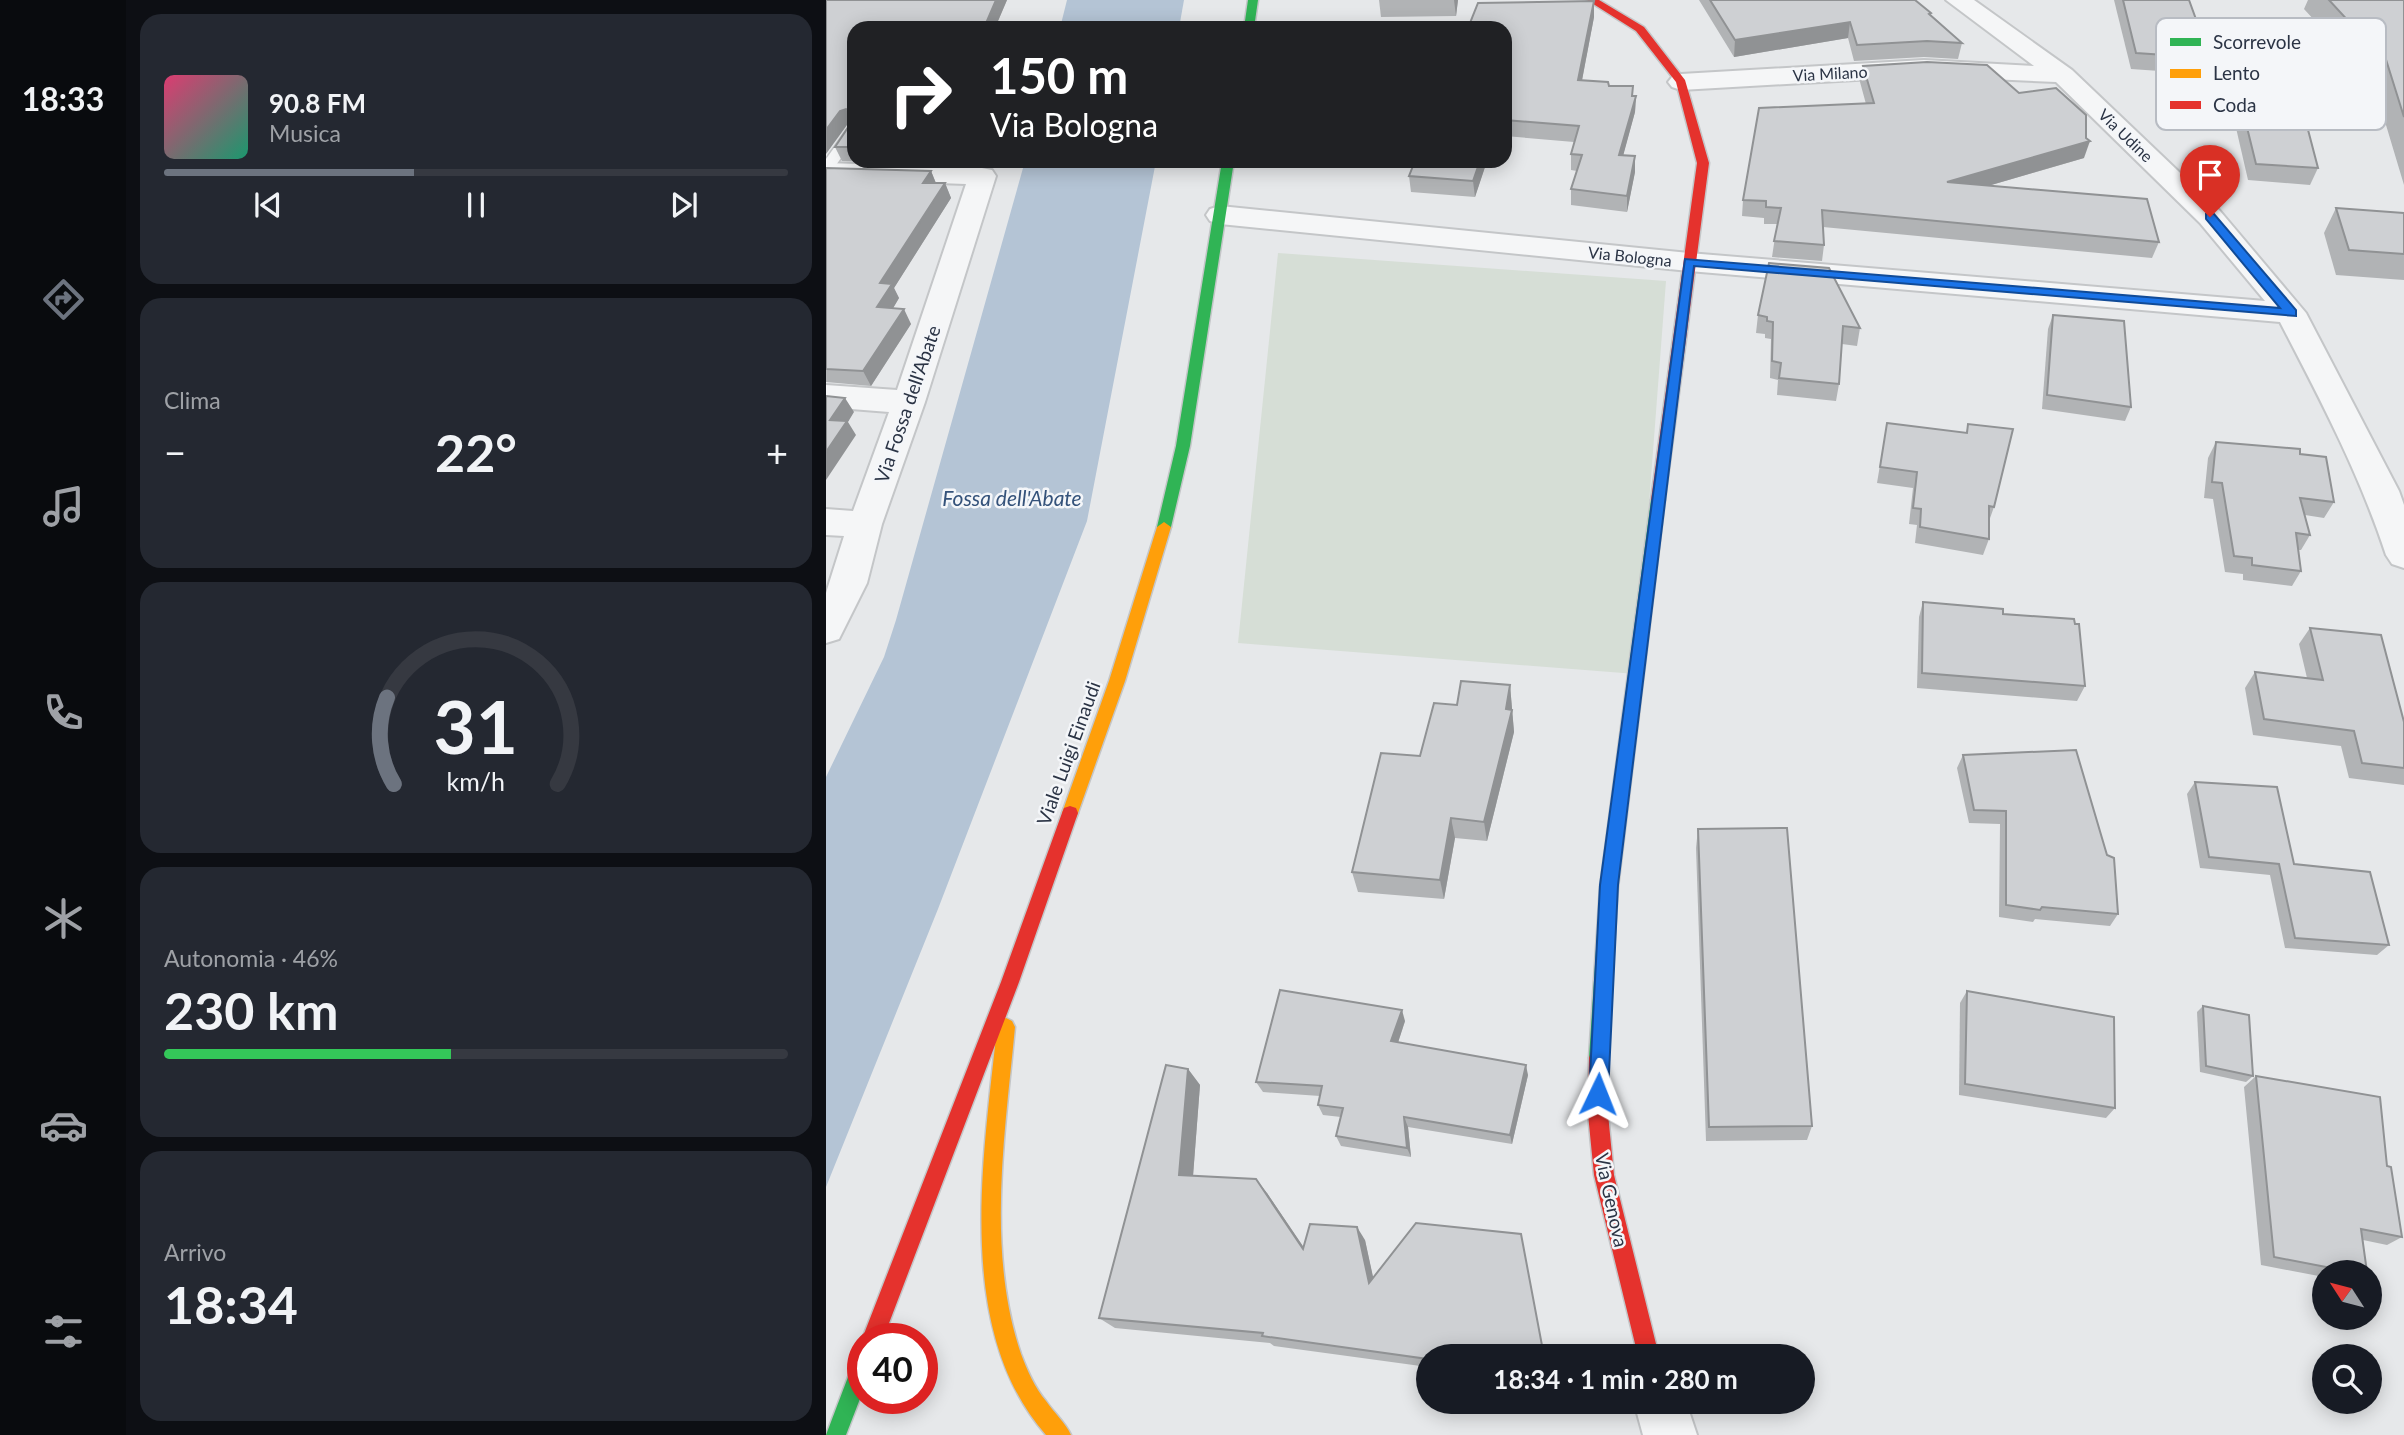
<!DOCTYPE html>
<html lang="it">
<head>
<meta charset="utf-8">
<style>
  :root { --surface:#171b24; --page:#242831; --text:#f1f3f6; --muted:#9ea1a6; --line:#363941; --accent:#6c737f }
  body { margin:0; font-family:Lato,sans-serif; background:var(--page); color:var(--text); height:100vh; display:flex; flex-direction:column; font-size:26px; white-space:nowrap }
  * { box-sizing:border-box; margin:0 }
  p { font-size:23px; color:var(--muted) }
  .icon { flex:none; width:38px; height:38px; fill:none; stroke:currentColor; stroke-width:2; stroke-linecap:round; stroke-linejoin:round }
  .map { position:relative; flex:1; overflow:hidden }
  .panel { display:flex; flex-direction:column; gap:14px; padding:14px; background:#0d0f14; width:700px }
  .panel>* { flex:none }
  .hud { position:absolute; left:21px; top:21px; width:665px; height:147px; border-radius:21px; box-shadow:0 4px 18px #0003; background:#202124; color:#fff; overflow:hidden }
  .needle { width:46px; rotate:306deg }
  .controls { position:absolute; left:1486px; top:1260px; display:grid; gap:14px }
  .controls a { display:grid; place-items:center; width:70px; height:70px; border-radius:50%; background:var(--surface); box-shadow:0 4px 18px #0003; font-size:35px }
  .speed { position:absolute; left:21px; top:1323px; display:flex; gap:14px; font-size:35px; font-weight:700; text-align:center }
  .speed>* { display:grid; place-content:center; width:91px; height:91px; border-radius:50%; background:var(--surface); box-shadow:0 4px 18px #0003; line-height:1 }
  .speed .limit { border:10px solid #d22; background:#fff; color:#111 }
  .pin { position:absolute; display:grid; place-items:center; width:60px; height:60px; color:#fff; margin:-72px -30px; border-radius:50% 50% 50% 0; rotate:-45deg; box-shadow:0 0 7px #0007 }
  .pin .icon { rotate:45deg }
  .me { position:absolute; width:77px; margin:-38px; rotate:2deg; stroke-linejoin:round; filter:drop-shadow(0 0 5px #0008) }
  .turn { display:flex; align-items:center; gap:24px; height:147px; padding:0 28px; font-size:32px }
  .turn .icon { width:91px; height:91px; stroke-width:2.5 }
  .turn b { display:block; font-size:49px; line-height:60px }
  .big { font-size:52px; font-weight:700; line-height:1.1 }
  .panel .card { flex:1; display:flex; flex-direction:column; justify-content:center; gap:10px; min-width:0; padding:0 24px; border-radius:21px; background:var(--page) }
  .panel .dial { align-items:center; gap:0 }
  .dial svg { height:182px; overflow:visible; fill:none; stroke:var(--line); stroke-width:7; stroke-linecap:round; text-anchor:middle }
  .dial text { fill:var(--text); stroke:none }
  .song { display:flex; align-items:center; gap:21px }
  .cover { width:84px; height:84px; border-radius:10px; background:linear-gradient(135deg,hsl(340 70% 55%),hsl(160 70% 35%)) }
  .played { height:7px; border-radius:4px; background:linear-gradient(90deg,var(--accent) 40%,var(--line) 40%) }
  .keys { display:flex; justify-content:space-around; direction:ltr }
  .heat { display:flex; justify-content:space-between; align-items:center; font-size:38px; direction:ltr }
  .charge { height:10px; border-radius:5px; background:linear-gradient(90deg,#34c759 46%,var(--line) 0) }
  .trip { position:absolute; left:590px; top:1344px; width:399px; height:70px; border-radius:35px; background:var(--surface); box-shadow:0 4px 18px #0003; font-weight:700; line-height:70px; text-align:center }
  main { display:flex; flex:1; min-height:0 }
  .tabs { display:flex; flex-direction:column; width:126px; justify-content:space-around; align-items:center; background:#090b0e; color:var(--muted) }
  .tabs .icon { width:49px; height:49px }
  .tabs .current { color:var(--accent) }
  .tabs b { font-size:32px; color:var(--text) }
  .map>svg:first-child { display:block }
</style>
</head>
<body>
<main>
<nav class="tabs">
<b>18:33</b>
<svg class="icon current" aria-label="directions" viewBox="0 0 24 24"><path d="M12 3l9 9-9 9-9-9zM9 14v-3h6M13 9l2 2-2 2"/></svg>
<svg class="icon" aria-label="music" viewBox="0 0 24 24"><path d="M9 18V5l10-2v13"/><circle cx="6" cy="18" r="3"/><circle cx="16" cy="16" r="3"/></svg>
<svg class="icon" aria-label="phone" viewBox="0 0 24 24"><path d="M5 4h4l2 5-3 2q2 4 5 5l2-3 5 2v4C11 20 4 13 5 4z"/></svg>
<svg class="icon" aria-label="climate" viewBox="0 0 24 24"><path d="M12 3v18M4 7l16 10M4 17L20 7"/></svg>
<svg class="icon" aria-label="car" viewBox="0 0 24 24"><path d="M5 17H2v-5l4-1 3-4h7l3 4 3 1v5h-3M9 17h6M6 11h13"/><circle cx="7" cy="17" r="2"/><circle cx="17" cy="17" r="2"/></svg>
<svg class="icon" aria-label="filters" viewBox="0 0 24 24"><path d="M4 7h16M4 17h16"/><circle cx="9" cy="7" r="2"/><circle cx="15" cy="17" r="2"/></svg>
</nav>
<section class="panel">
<div class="card">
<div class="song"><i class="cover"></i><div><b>90.8 FM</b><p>Musica</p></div></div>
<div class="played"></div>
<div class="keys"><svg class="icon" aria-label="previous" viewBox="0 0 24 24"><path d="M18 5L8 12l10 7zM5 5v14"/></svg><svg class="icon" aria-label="pause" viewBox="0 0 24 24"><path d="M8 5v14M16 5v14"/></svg><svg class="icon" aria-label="next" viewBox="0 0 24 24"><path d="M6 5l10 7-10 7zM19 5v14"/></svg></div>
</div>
<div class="card"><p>Clima</p>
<div class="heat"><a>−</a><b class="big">22°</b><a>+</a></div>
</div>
<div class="card dial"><svg viewBox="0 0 100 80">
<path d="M14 69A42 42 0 1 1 86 69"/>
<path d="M14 69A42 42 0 0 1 11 31" stroke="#6c737f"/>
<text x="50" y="56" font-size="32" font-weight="700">31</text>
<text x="50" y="72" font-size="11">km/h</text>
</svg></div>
<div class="card"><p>Autonomia · 46%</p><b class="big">230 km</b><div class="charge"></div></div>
<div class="card"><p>Arrivo</p><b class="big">18:34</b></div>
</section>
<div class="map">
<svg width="1578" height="1435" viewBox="0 0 1578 1435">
  <rect width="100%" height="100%" fill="#e6e8ea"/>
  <polygon fill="#d6ded6" points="452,253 840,281 810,674 412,643"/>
  <g fill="#b4c4d5">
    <polygon points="241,0 358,0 353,28 234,28"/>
    <polygon points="199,161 330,161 261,521 112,909 0,1187 0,777 58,657 70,620"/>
  </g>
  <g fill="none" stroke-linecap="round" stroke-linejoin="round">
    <g stroke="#c4c6c8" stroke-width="3">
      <polygon id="lane" points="28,126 28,140 5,172 0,173 0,159 23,127"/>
    </g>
    <g stroke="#c4c6c8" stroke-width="4">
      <g id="street">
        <path d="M 1120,0 L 1148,0 L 1246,70 L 1394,211 L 1480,313 L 1573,491 L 1578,505 L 1578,568 L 1566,564 L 1560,555 C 1533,473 1494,399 1454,322 L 863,271 L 394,224 L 384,221 L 380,215 L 384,209 L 394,206 L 863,253 L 1439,301 L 1374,223 L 1230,82 L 1098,76 L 855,90 L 846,87 L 842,82 L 846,77 L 855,74 L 1098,60 L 1208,66 Z"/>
        <polygon points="0,163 156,168 166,170 170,176 99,402 56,524 41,583 13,639 0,643 0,593 18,536 0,535 0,509 27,511 63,412 0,407 0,385 71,390 140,184 0,179"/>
        <polygon points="808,1402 860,1402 871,1435 817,1435"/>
      </g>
    </g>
    <g stroke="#c4c6c8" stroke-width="3">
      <g id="fast">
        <polygon points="422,0 432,0 428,28 418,28"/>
        <polygon points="396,161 408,161 364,446 345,527 338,532 331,527 350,446"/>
        <polygon points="832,495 839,500 792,887 781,1058 779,1064 772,1067 765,1064 763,1058 774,887 825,500"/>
        <polygon points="37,1353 37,1391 20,1435 0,1435 30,1356"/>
      </g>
    </g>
    <g stroke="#c4c6c8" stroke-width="3">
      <g id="slow">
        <polygon points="338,522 345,527 299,681 252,813 250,818 244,820 238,818 236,813 283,681 331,527"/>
        <path d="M 180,1018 L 186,1021 L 189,1027 C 179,1133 160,1251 195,1354 C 201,1370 209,1388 220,1401 C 228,1413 239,1422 245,1435 L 220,1435 C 127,1329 158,1156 171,1027 L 174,1021 Z"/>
      </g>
    </g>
    <g stroke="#c4c6c8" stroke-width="3">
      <g id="jam">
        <polygon points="761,0 773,0 818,27 859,80 883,163 839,500 832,505 825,500 871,163 850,82 810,31"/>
        <polygon points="244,806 250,808 252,813 193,982 57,1339 37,1339 37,1342 36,1339 175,982 236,813 238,808"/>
        <polygon points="772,1049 779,1052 781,1058 782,1114 788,1175 833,1356 812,1356 768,1175 762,1114 763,1058 765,1052"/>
      </g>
    </g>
    <use href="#lane" fill="#f5f6f7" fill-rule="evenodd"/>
    <use href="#street" fill="#f5f6f7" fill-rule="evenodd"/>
    <use href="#fast" fill="#30b455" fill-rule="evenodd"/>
    <use href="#slow" fill="#ff9f0a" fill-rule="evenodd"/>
    <use href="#jam" fill="#e5322d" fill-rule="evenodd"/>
  </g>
  <g fill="#b1b3b5">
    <polygon points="0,0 181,0 169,28 28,28 28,161 126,161 125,164 16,161 9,147 23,125 21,125"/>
    <polygon points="553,0 632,0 630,16 555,17"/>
    <polygon points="873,0 1089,0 1136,43 1132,59 1098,57 1028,61 1022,38 908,57"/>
    <polygon points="1288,0 1363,0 1384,58 1377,74 1305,69"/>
    <polygon points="1482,0 1578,0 1578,185 1545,75 1538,74 1478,9"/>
    <polygon points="768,1 768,17 756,80 783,86 810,96 809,112 797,155 809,172 801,212 745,205 745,189 751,171 745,170 745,154 748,142 679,136 679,28"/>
    <polygon points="1399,38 1492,168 1484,185 1422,180 1393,54"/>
    <polygon points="1037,66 1258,158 1162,186 1333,242 1326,258 997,227 998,245 996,261 946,257 951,224 938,224 938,218 916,216 917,200 1040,104 1034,82"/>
    <polygon points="661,161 649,197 585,192 583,176"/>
    <polygon points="0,168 105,171 110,183 119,183 125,198 68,288 73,298 67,308 85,324 45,386 0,382"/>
    <polygon points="1510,208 1578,213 1578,280 1510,275 1498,233"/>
    <polygon points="932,315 1034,328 1031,346 1016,344 1013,384 1010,401 951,395 952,380 944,378 945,339 939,338 939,334 930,333"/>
    <polygon points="1227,315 1305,407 1299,421 1216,409 1222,329"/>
    <polygon points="1061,423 1140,433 1142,424 1168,507 1163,521 1163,539 1157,555 1089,543 1091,525 1083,524 1087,488 1051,483"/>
    <polygon points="1390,442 1474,454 1508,502 1498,518 1479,515 1484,535 1475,550 1472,550 1475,571 1466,586 1417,580 1417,574 1399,572 1387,499 1378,498 1382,458"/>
    <polygon points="1097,602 1177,614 1259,686 1251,701 1091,688 1093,617"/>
    <polygon points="1484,628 1578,722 1578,785 1523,778 1515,746 1427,735 1419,688 1429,672 1481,678 1473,644"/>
    <polygon points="684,685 688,732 661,841 629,838 618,899 532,892 526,872 594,756 631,705"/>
    <polygon points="1137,755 1292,914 1284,926 1209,919 1207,922 1173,917 1174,824 1143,823 1131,768"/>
    <polygon points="1369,782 1563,945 1551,955 1459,948 1444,875 1374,868 1361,794"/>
    <polygon points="872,829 986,1126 981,1140 880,1141 870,848"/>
    <polygon points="1141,991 1289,1108 1280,1118 1133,1095 1134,1003"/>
    <polygon points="1377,1006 1427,1076 1420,1082 1374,1072 1371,1012"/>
    <polygon points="579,1021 572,1042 702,1075 686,1144 582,1127 585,1157 515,1146 510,1136 515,1117 497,1115 492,1105 494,1096 437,1092 430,1082"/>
    <polygon points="362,1069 374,1085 367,1176 441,1193 478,1248 539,1240 547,1278 602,1356 602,1367 448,1346 444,1343 289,1328 273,1318"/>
    <polygon points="1430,1076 1561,1166 1576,1237 1561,1245 1537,1240 1541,1272 1498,1272 1498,1277 1435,1265 1418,1087"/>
  </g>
  <g fill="#909294">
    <polygon points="170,0 181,0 169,28 158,28"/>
    <polygon points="628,0 632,0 630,16"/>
    <polygon points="768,1 768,17 753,96 752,80"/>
    <polygon points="1024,22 1022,38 908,57 909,40"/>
    <polygon points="807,86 807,102 810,96 809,112 793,171 793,155"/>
    <polygon points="20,109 27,123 21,125 0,154 0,130 14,111"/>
    <polygon points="1264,141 1258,158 1117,199 1121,182"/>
    <polygon points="809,156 809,172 801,212 801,196"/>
    <polygon points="654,161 661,161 649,197 647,181"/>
    <polygon points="105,171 111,186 97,183"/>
    <polygon points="119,183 125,198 68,288 73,298 59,322 51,307 54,283"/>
    <polygon points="78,309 85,324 45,386 37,371"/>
    <polygon points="19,398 28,412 22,422 30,435 0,480 0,452 4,420"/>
    <polygon points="684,685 688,732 661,841 658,822"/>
    <polygon points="625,818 629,838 618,899 614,880"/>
    <polygon points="576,1010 579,1021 569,1052 565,1041"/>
    <polygon points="700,1065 702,1075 686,1144 684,1135"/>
    <polygon points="362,1069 374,1085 366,1189 353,1175"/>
    <polygon points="578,1117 582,1127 585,1157 581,1148"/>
    <polygon points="430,1179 441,1193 487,1261 477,1249"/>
    <polygon points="531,1227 539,1240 551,1295 543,1283"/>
  </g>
  <g fill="#ced0d3" stroke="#909294" stroke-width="2">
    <polygon points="0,0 170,0 158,28 28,28 28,147 9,147 23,126 24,112 20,109 14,111 0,130"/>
    <polygon points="884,0 1089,0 1105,13 1103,14 1136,43 1101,41 1031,45 1024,22 909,40"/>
    <polygon points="1297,0 1363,0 1384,58 1310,53"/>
    <polygon points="1503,0 1578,0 1578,117 1557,50 1549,50"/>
    <polygon points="768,1 752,80 782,82 783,86 807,86 806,96 810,96 793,155 809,156 801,196 745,189 756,155 745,154 753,126 679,120 679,28 642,28 652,3"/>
    <polygon points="1399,38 1459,42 1492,168 1430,164"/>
    <polygon points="1101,62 1161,65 1193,93 1230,88 1260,115 1260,138 1264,141 1121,182 1321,199 1333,242 996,210 998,245 948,241 955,208 940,207 940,201 917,200 933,108 1048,103 1037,66"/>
    <polygon points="589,161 654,161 647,181 583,176"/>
    <polygon points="0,168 105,171 97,183 119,183 54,283 66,284 51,307 78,309 37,371 0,369"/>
    <polygon points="1510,208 1578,213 1578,254 1523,250"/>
    <polygon points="943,263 1003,268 1034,328 1017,326 1013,384 953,378 955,363 946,361 947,322 941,321 941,317 932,315"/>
    <polygon points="1227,315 1298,321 1305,407 1221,395"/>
    <polygon points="0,396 19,398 4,420 21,421 0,452"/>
    <polygon points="1061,423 1141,433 1142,424 1187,429 1168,507 1163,506 1163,539 1094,527 1095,509 1087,508 1091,472 1054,467"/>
    <polygon points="1390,442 1474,449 1474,454 1500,457 1508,502 1474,498 1484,535 1470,533 1475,571 1426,565 1426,558 1408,556 1396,483 1386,482"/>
    <polygon points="1097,602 1177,609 1177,614 1248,619 1249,624 1253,624 1259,686 1096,673"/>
    <polygon points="1484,628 1555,635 1578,722 1578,768 1536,763 1528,731 1438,719 1429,672 1497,680"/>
    <polygon points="635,681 684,685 680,709 686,710 658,822 625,818 614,880 526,872 555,753 594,756 608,703 631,705"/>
    <polygon points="1250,750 1281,855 1288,858 1292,914 1216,907 1214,910 1180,905 1180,811 1148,810 1137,755"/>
    <polygon points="1369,782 1451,787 1468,864 1544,872 1563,945 1469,938 1453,864 1383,857"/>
    <polygon points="961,828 986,1126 883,1127 872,829"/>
    <polygon points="454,990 576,1010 565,1041 700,1065 684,1135 578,1117 581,1148 510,1136 517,1108 492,1105 496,1086 430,1082"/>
    <polygon points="1141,991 1288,1017 1289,1108 1139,1084"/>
    <polygon points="1377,1006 1423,1015 1427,1076 1380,1066"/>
    <polygon points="340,1065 362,1069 353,1175 430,1179 477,1249 484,1224 531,1227 543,1283 590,1223 695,1234 718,1356 602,1356 602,1359 436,1336 437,1333 273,1318"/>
    <polygon points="1430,1076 1554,1097 1561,1166 1565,1167 1576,1237 1535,1229 1541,1272 1526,1272 1448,1257"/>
  </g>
  <polygon fill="#1a73e8" stroke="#114b97" stroke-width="2" points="1380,214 1388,214 1470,310 1470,316 868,266 792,885 782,1094 779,1101 772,1103 766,1101 763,1094 774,885 859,259 1454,308 1380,219"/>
  <g text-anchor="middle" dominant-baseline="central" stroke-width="5" stroke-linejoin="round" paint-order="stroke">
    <g font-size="16" fill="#2b3445" stroke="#f4f6f9">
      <text transform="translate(1004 73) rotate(-3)">Via Milano</text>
      <text transform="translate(1300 135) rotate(44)">Via Udine</text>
      <text transform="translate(804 256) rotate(6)">Via Bologna</text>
    </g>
    <g font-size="19" fill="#2b3445" stroke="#f4f6f9">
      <text transform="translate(81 404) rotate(-71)">Via Fossa dell'Abate</text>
      <text transform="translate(242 753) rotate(-70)">Viale Luigi Einaudi</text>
      <text transform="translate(786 1200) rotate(78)">Via Genova</text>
    </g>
    <g font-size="21" font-style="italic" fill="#34527a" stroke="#f4f6f9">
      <text x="186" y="497">Fossa dell'Abate</text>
    </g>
  </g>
  <rect x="1330" y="18" width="230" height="112" rx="10" fill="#f4f6f9" stroke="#b8bcc3" stroke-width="2"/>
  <rect x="1344" y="38" width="31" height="8" fill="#30b455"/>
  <rect x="1344" y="69" width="31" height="9" fill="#ff9f0a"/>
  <rect x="1344" y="101" width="31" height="8" fill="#e5322d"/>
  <g font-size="19" fill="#2b3445">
    <text x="1387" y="49">Scorrevole</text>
    <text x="1387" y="80">Lento</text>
    <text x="1387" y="112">Coda</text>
  </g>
</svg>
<div class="controls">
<a><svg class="needle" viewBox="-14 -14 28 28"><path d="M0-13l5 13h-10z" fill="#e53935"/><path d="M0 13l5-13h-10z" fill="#9ea1a6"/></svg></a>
<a><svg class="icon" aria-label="search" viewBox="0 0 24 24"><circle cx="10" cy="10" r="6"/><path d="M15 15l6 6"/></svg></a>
</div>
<div class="speed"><div class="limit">40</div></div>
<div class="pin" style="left:1384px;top:217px;background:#d93025"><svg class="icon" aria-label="arrive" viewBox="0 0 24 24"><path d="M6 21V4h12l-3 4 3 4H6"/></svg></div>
<svg class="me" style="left:772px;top:1094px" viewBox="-20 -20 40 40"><path d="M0-17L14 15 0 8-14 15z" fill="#1a73e8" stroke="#fff" stroke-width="4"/></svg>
<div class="trip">18:34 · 1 min · 280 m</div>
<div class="hud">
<div class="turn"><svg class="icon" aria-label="right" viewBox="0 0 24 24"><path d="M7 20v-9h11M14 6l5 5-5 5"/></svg><div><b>150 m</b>Via Bologna</div></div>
</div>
</div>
</main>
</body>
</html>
